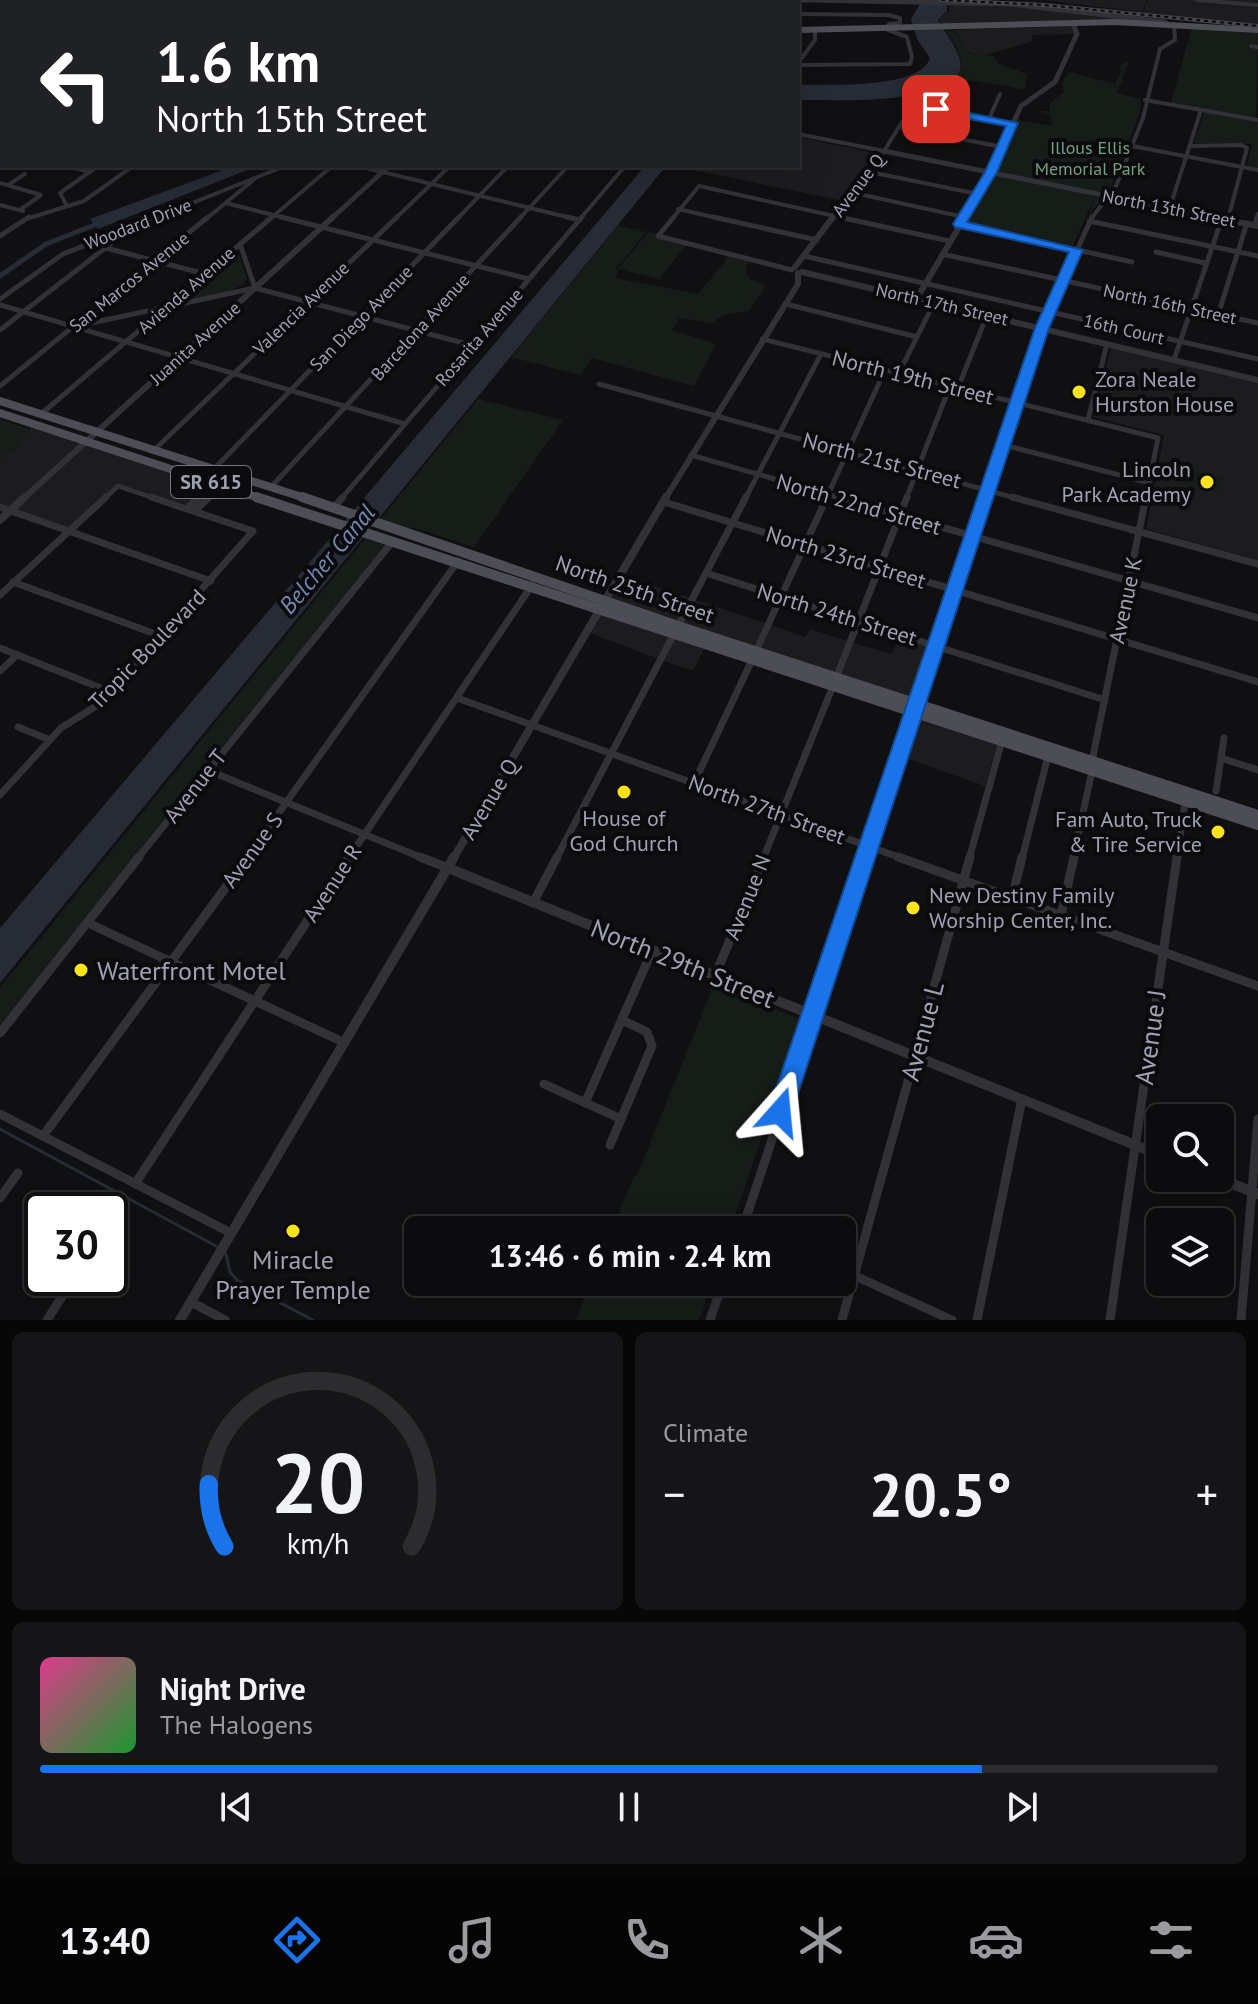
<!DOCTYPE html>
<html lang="en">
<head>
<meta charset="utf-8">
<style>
  :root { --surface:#0c0c0e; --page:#151517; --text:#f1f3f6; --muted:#9a9b9e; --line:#2c2c2e; --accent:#1a73e8 }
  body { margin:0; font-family:"PT Sans",sans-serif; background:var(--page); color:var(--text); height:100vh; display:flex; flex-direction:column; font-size:30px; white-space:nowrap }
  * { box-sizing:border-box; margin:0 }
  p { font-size:26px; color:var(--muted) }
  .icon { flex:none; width:44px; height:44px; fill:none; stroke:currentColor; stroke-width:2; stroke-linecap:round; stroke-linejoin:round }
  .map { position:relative; height:1320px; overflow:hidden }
  .panel { display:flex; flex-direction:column; gap:12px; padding:12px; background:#070708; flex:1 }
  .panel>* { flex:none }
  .banner { position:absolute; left:0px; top:0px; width:800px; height:168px; box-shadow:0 8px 32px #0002,0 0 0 2px var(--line); background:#202124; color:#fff; overflow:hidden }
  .buttons { position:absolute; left:1146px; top:1104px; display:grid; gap:16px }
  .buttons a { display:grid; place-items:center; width:88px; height:88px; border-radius:12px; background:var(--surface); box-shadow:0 8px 32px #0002,0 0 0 2px var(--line); font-size:40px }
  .speed { position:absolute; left:24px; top:1192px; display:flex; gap:16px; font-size:40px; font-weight:700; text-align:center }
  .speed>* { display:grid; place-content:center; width:104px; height:104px; border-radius:50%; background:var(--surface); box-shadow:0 8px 32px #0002,0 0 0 2px var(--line); line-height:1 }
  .speed .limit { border:4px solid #111; border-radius:12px; background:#fff; color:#111 }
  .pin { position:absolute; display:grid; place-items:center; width:68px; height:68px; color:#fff; margin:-34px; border-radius:16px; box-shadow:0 4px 12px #0006 }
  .me { position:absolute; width:88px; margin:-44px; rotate:18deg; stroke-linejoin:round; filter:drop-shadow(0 0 6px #0008) }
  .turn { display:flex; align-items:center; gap:28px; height:168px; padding:0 24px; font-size:36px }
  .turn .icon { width:104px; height:104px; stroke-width:2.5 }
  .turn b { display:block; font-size:56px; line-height:68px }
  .big { font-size:60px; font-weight:700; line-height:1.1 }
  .panel .card { flex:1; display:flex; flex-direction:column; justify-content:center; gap:12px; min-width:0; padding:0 28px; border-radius:12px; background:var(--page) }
  .panel .dial { align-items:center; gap:0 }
  .dial svg { height:208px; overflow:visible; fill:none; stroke:var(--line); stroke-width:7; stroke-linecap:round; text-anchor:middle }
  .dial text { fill:var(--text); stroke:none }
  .song { display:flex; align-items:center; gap:24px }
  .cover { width:96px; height:96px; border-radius:12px; background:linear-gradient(135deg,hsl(330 70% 55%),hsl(130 70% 35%)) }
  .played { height:8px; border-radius:4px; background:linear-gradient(90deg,var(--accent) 80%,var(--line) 80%) }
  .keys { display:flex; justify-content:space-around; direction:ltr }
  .heat { display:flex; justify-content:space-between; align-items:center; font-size:44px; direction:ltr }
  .panel .tiles { flex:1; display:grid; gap:12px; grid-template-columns:1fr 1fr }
  .card:last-child { grid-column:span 2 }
  .trip { position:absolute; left:404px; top:1216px; width:452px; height:80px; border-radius:12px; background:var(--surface); box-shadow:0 8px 32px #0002,0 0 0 2px var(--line); font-weight:700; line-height:80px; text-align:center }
  .tabs { display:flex; height:128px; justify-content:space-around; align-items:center; background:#050506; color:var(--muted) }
  .tabs .icon { width:56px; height:56px }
  .tabs .on { color:var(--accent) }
  .tabs b { font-size:36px; color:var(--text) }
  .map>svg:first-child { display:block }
</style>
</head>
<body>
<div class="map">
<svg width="1258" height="1320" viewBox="0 0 1258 1320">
  <rect width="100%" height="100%" fill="#101012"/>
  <g fill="#1c1c1f">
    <polygon points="1044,0 1147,0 1142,12"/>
    <polygon points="1148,0 1258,0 1258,27 1142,15"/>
    <polygon points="949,4 1003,5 1132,20 942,24 939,20 949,11"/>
    <polygon points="1073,26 1076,34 1032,35 1033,41 983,56 967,52 959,35 953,30"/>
    <polygon points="798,137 878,154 844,201 688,169 690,166 798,166"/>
    <polygon points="1111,348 1258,383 1258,560 1146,529 1164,435 1093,417"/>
    <polygon points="33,426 82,443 10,509 0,505 0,459 13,451"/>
    <polygon points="86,444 209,483 188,505 117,484 66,529 14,510"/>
    <polygon points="624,576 690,598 676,623 610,600"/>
    <polygon points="695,600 765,623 753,648 682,625"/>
    <polygon points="603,611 671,633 658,659 590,633"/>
    <polygon points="771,625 805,637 810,629 847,641 834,675 759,650"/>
    <polygon points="677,635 706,645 693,671 664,661"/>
    <polygon points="899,636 934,646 914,701 840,677 853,643 892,654"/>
    <polygon points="917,716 998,742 985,786 903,757"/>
  </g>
  <g fill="#161d18">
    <polygon points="1192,27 1258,32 1256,118 1171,103"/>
    <path d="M 945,29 C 962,31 960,43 969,54 L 993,56 L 998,64 L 1027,74 L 1025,88 L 1022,90 C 1000,82 979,83 956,78 C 970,62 954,45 945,29 Z"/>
    <polygon points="1129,61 1117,93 1141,99 1139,114 1108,195 993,172 1016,120 1052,126 1050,114 1037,111 1050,111 1050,103 1064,92 1062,83 1069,72 1115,84 1121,72 1119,66"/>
    <polygon points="1204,112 1258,122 1258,168 1247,166 1252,144 1194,143"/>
    <polygon points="992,174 1107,196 1094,208 1087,220 1096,195 1072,247 965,224"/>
    <polygon points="618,226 646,232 616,269 619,271 615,278 698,294 725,262 727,256 749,262 746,267 748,278 766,286 749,311 724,315 711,323 679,318 672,330 716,344 694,386 592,358 580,375 511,357"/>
    <polygon points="648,232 689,242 659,279 618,269"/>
    <path d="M 239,254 L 247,279 C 239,293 198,301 182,299 L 218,270 L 217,268 L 232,255 Z"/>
    <polygon points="478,399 563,420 474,547 412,527 409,531 379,521"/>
    <polygon points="0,419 31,430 13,451 0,459"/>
    <polygon points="1163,463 1223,478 1220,493 1160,478"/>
    <polygon points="368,535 390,542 202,771 0,1027 0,988"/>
    <polygon points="714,984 802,1020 730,1230 612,1230 634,1176 637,1176"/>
    <polygon points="591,1282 712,1282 699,1320 576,1320"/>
  </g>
  <g fill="#262b36">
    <path d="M 919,0 L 946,0 L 947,11 L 938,20 C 944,32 965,56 960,70 C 948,106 830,100 798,100 L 798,85 C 827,84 920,90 930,58 L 917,39 L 911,19 L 920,4 Z"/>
    <polygon points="234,166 257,166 98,229 90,219"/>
    <polygon points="645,166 666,166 0,983 0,928"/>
  </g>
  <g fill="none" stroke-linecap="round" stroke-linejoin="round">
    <g stroke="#262b36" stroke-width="3">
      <polyline points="0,1129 216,1246"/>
      <polyline points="226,1254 230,1272 237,1280 313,1320"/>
    </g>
    <polyline stroke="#262b36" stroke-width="5" points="0,276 46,244 102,222"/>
    <g stroke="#313137" stroke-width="4">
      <polyline points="1197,0 1258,5"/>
      <polyline points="48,2 51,0"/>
      <polyline points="88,2 91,0"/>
      <polyline points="118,2 121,0"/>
      <polyline points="136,2 140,0"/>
      <polyline points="276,2 279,0"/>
      <polyline points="798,14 888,15 900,18 900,23 889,24 886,28"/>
      <polyline points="1251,46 1258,47"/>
      <polyline points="798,63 815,40 815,30"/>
      <polyline points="798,65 910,64 912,57 907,37 888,30"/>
      <polyline points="1145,100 1258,120"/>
      <polyline points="924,101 936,109 1013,123"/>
      <polyline points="989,119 1000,94"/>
      <polyline points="899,127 1002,147"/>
      <polyline points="798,134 884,151 914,103 957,89"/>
      <polyline points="1132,146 1258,170"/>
      <polyline points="1190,146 1241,145 1247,148 1228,219"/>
      <polyline points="358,166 575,219"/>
      <polyline points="71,167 90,172"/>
      <polyline points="870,172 978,194"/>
      <polyline points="0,183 41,195 20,210"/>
      <polyline points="8,185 25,174"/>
      <polyline points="854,193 964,217"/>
      <polyline points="226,203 289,219"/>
      <polyline points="0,205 23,211"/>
      <polyline points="67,206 60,193 98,166"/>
      <polyline points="1170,207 1201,110"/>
      <polyline points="678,209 722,219"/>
      <polyline points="26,219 84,201 133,166"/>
      <polyline points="152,219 285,166"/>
      <polyline points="206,219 257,177"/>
      <polyline points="270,219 332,166"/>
      <polyline points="395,219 450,166"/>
      <polyline points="457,219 508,166"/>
      <polyline points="519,219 568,166"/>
      <polyline points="580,219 625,166"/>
      <polyline points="672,219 699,186 848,219"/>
      <polyline points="1091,219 1116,186 1143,118 1160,49 1175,40 1174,24"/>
      <polyline points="1257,219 1258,214"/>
    </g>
    <g stroke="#313137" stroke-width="5">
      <polyline points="281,217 529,279"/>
      <polyline points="567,217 580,220"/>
      <polyline points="674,217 658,236 792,270"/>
      <polyline points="713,217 817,240"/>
      <polyline points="839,217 949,241"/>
      <polyline points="1089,221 1258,256"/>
      <polyline points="959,224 1132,262"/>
      <polyline points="1255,225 1257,217"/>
      <polyline points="0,236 29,217"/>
      <polyline points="240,244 255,288"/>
      <polyline points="106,248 205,274"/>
      <polyline points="1156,252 1205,263"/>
      <polyline points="942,254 1258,323"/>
      <polyline points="804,256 1258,359"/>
      <polyline points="0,299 63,254 157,217"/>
      <polyline points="786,304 917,337"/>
      <polyline points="0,305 405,424"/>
      <polyline points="1218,315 1247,223"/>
      <polyline points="77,326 255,288 471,345"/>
      <polyline points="0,330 127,231"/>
      <polyline points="762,339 1158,438 1146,499"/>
      <polyline points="1174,360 1222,218"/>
      <polyline points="899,373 934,303"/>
      <polyline points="599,384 1019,499"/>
      <polyline points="0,386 208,217"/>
      <polyline points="958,388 987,315"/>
      <polyline points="41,414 272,217"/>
      <polyline points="1088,420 1107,344"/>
      <polyline points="1004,445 1150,483"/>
      <polyline points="153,451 397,217"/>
      <polyline points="691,455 844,499"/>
      <polyline points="213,470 459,217"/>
      <polyline points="271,487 521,217"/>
      <polyline points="104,499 118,486 157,499"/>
      <polyline points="197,499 213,482"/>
      <polyline points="207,499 220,485"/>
      <polyline points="341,499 582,217"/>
      <polyline points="745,499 821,354"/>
      <polyline points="826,499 885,370"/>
      <polyline points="906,499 950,386"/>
      <polyline points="985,499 1042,328 1092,217"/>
    </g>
    <g stroke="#313137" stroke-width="7">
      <polyline points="837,497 1258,618"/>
      <polyline points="1012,497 1258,564"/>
      <polyline points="664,502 1258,682"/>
      <polyline points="0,507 211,581"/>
      <polyline points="189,507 199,497"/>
      <polyline points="334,507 343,497"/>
      <polyline points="196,510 209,497"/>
      <polyline points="706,573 1105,700"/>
      <polyline points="13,582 161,636"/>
      <polyline points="0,595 106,497"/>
      <polyline points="678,626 746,497"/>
      <polyline points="0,648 111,692"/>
      <polyline points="756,651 827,497"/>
      <polyline points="0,671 17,655"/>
      <polyline points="836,678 907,497"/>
      <polyline points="457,698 904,859"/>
      <polyline points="18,727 50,740"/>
      <polyline points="1221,758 1258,770"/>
      <polyline points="1092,761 1146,497"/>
      <polyline points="207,770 425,859"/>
      <polyline points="694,783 753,658"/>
      <polyline points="1216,791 1224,738"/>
      <polyline points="0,795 61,728 101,703 253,531 151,497"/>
      <polyline points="137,859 393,541"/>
      <polyline points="246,859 458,561"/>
      <polyline points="348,859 532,585"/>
      <polyline points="556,859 675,632"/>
      <polyline points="763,859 833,686"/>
      <polyline points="866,859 986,497"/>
      <polyline points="969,859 1002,741"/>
      <polyline points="1022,859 1048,756"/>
      <polyline points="1073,859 1092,771"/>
      <polyline points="1177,859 1185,802"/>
    </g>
    <g stroke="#313137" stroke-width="9">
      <polyline points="420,857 448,868"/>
      <polyline points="898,857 1258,986"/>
      <polyline points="1012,898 1022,857"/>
      <polyline points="533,903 557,857"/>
      <polyline points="1061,915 1074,857"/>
      <polyline points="88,923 345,1043"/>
      <polyline points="715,976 764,857"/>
      <polyline points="0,1033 139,857"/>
      <polyline points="544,1084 621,1119"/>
      <polyline points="585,1103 652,951"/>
      <polyline points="0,1114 231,1233"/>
      <polyline points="43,1136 248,857"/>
      <polyline points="610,1145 652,1046 647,1032 622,1020"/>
      <polyline points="135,1184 349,857"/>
      <polyline points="0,1198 18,1173"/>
      <polyline points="742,1230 866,857"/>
      <polyline points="842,1270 952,1320"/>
      <polyline points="191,1302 225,1320"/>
      <polyline points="47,1320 74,1278"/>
      <polyline points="710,1320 723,1282"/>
      <polyline points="842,1320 970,857"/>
      <polyline points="977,1320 1022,1099"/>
      <polyline points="1110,1320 1177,857"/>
      <polyline points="1241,1320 1258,1119"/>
    </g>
    <g stroke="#313137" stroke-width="5">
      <polyline points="497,0 812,0 1009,4 1165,22"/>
      <polyline points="331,219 389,166"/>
      <polyline points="832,219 884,151 1222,219"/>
      <polyline points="963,219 991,172 1021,106 1055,82 1077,34 1073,23"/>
    </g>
    <g stroke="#313137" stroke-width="6">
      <polyline points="1212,217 1258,226"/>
      <polyline points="795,267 833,217"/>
      <polyline points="802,272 1258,380"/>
      <polyline points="917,298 965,217"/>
      <polyline points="23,499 333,217"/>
      <polyline points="665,499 798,284 798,273"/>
    </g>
    <g stroke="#313137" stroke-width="8">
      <polyline points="0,520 25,497"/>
      <polyline points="453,859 666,497"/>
    </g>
    <g stroke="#313137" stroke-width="10">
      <polyline points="448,868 1160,1155"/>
      <polyline points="1218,1178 1258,1194"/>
      <polyline points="180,1320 454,857"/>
    </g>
    <polyline stroke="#4d4d56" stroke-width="6" points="798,30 1115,22 1258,30"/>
    <g stroke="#4d4d56" stroke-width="8">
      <polyline points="0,401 308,499"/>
      <polyline points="0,413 262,499"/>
    </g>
    <g stroke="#4d4d56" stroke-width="10">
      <polyline points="256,497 1258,825"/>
      <polyline points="302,497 678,626 1258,815"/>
    </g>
    <g stroke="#44444c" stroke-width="4">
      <polyline id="rail" points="941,0 1045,5 1258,26"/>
    </g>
    <use href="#rail" stroke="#0b0b0d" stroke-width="2" stroke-dasharray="4" stroke-linecap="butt"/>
  </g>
  <polygon fill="#1a73e8" stroke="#114b97" stroke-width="2" points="936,106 1018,123 997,172 967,222 1083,250 1049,328 792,1112 789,1120 780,1124 772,1120 768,1112 1035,328 1069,252 955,227 953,224 985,172 1006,126 932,112 930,109"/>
  <g fill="#fee21b" stroke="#0b0b0d" stroke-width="3">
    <circle cx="1079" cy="392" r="8"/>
    <circle cx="1207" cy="482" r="8"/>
    <circle cx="624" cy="792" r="8"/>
    <circle cx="1218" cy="832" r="8"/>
    <circle cx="913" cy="908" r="8"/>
    <circle cx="81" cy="970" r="8"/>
    <circle cx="293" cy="1231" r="8"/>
  </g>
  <g text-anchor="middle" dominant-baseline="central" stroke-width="8" stroke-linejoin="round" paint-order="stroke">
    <g font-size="18" fill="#75a081" stroke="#0b0b0d">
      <text x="1090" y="147">Illous Ellis<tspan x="1090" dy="21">Memorial Park</tspan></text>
    </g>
    <g font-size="18" fill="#a0a2b4" stroke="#0b0b0d">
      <text transform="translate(858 185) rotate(-53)">Avenue Q</text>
      <text transform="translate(1169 208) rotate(11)">North 13th Street</text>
      <text transform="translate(138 224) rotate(-21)">Woodard Drive</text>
      <text transform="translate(129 282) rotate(-39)">San Marcos Avenue</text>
      <text transform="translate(186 290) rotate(-41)">Avienda Avenue</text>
      <text transform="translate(942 304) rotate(13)">North 17th Street</text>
      <text transform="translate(1170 304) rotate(12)">North 16th Street</text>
      <text transform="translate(301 308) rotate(-44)">Valencia Avenue</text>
      <text transform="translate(361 318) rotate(-46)">San Diego Avenue</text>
      <text transform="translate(420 327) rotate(-48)">Barcelona Avenue</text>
      <text transform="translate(1124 329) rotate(13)">16th Court</text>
      <text transform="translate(479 337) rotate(-49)">Rosarita Avenue</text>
      <text transform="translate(195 343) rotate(-42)">Juanita Avenue</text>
    </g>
    <rect fill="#0b0b0d" stroke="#737582" stroke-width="2" x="171" y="466" width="80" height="32" rx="6"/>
    <g font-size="20" font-weight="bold" fill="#a0a2b4">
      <text x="211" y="482">SR 615</text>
    </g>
    <g font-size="22" fill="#a0a2b4" stroke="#0b0b0d">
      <text transform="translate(913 377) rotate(14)">North 19th Street</text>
      <text transform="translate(882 460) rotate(15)">North 21st Street</text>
      <text transform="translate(859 504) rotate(16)">North 22nd Street</text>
      <text transform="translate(846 557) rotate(17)">North 23rd Street</text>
      <text transform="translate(635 589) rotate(19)">North 25th Street</text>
      <text transform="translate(1125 600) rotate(-78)">Avenue K</text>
      <text transform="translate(837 614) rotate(17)">North 24th Street</text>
      <text transform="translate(147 649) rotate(-46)">Tropic Boulevard</text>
      <text transform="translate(195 786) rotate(-52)">Avenue T</text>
      <text transform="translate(489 799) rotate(-59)">Avenue Q</text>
      <text transform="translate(767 809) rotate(20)">North 27th Street</text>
      <text transform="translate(252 850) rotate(-54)">Avenue S</text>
      <text transform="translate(332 883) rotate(-57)">Avenue R</text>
      <text transform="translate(747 897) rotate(-68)">Avenue N</text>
    </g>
    <g font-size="22" fill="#a0a2b4" stroke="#0b0b0d" text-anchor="start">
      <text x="1095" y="379">Zora Neale<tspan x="1095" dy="25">Hurston House</tspan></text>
      <text x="1191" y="469" text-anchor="end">Lincoln<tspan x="1191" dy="25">Park Academy</tspan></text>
      <text x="624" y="818" text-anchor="middle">House of<tspan x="624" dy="25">God Church</tspan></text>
      <text x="1202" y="819" text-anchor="end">Fam Auto, Truck<tspan x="1202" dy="25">&amp; Tire Service</tspan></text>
      <text x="929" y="895">New Destiny Family<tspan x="929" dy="25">Worship Center, Inc.</tspan></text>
    </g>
    <g font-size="24" font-style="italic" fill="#7488b2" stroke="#0b0b0d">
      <text transform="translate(327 559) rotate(-50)">Belcher Canal</text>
    </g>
    <g font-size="26" fill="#a0a2b4" stroke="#0b0b0d">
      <text transform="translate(683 963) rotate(22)">North 29th Street</text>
      <text transform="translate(922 1031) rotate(-75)">Avenue L</text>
      <text transform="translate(1150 1037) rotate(-82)">Avenue J</text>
    </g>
    <g font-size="26" fill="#a0a2b4" stroke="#0b0b0d" text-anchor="start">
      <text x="97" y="970">Waterfront Motel</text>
      <text x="293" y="1259" text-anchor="middle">Miracle<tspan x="293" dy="30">Prayer Temple</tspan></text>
    </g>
  </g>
</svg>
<div class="buttons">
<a><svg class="icon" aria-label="search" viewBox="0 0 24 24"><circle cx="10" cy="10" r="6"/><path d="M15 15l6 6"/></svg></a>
<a><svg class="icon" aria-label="layers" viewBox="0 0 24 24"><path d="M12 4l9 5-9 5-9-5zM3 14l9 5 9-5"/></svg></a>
</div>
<div class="speed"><div class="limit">30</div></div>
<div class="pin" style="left:936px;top:109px;background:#d93025"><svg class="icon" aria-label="arrive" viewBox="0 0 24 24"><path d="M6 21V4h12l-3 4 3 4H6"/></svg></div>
<svg class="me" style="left:780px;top:1112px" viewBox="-20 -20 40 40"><path d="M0-17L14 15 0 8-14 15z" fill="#1a73e8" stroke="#fff" stroke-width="4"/></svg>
<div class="trip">13:46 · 6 min · 2.4 km</div>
<div class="banner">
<div class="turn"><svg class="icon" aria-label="left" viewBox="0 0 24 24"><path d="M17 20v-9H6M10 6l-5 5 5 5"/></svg><div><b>1.6 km</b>North 15th Street</div></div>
</div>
</div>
<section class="panel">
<div class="tiles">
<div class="card dial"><svg viewBox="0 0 100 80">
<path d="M14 69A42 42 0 1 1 86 69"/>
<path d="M14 69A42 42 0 0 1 8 45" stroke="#1a73e8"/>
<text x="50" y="56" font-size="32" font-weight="700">20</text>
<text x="50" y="72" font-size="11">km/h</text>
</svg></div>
<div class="card"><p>Climate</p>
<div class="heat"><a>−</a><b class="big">20.5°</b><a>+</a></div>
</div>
<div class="card">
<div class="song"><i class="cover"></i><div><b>Night Drive</b><p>The Halogens</p></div></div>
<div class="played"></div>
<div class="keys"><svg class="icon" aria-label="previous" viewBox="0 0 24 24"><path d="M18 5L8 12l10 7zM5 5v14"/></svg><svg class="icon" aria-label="pause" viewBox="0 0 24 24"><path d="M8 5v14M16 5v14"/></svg><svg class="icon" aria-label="next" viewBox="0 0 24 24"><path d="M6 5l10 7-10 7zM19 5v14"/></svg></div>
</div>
</div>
</section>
<nav class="tabs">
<b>13:40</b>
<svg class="icon on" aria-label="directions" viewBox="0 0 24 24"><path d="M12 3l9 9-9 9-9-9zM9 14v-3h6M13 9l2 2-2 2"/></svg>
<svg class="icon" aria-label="music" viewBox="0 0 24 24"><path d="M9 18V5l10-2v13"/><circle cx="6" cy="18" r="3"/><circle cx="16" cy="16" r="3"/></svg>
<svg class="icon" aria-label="phone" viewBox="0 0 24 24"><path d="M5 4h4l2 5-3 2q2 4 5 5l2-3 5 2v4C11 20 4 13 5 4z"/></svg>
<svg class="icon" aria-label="climate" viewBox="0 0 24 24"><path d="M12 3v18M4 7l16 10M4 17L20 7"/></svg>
<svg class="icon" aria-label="car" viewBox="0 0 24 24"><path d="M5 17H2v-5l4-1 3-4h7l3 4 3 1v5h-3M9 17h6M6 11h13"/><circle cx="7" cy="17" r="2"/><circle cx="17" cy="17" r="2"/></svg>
<svg class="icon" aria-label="filters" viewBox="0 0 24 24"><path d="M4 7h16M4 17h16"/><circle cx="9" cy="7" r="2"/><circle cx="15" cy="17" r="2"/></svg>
</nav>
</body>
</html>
